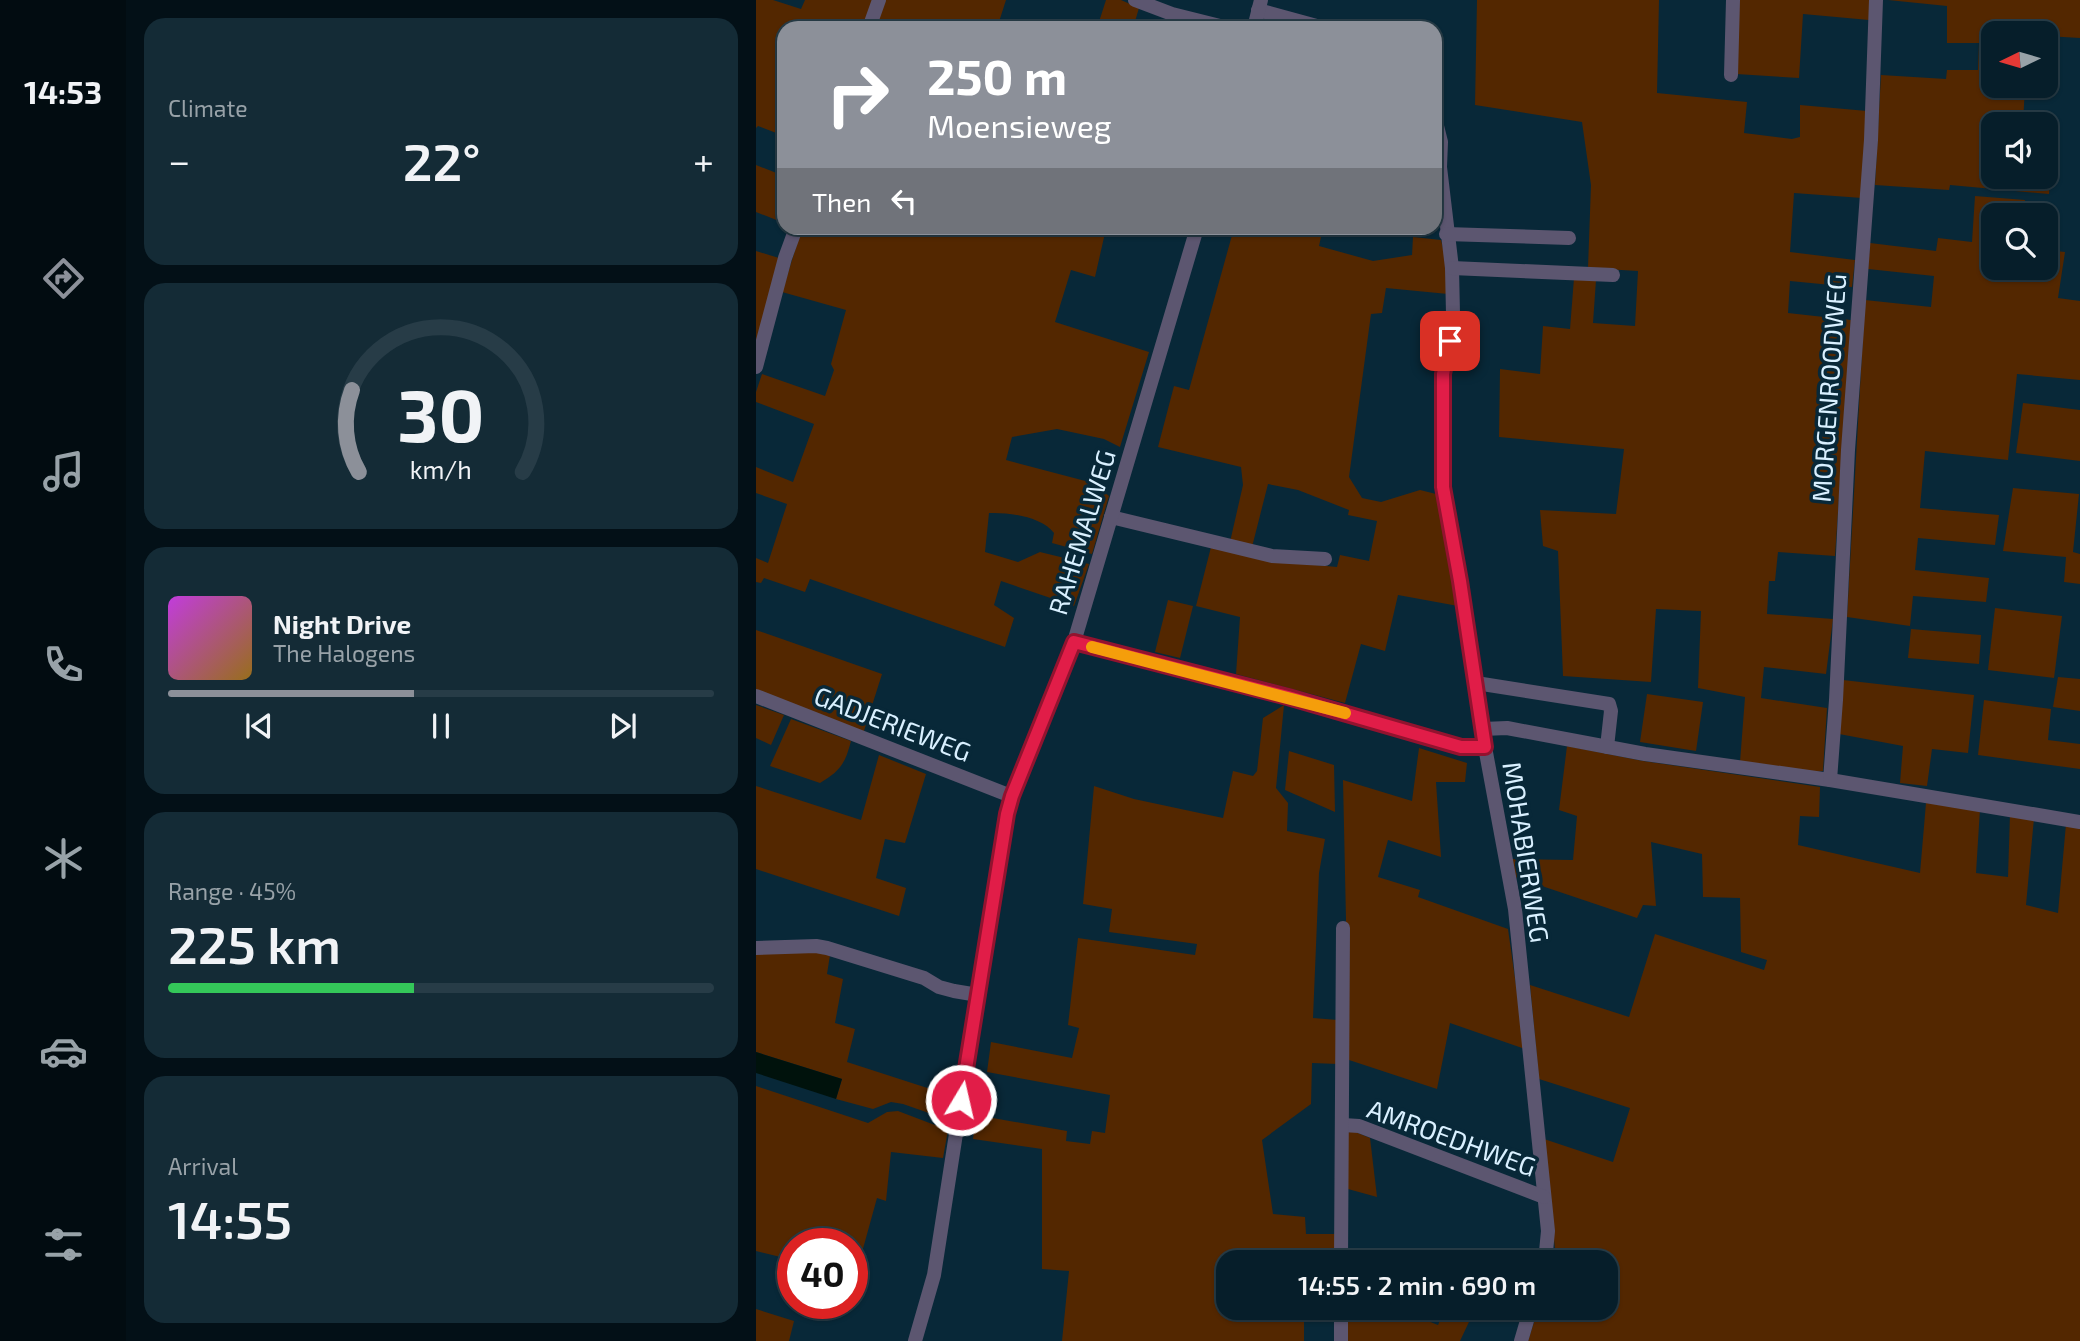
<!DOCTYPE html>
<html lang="en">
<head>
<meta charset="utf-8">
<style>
  :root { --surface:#061e2a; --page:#142b36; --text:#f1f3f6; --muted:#98a2a8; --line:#273c47; --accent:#8c9099 }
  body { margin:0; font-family:"Exo 2",sans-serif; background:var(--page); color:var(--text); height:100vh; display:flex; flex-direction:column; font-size:26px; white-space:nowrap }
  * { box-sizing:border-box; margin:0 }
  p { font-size:23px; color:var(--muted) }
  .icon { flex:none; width:38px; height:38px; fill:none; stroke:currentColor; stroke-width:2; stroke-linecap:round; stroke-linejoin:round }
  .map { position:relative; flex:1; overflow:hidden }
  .sheet { display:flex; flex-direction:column; gap:18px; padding:18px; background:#031017; width:630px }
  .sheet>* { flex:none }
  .guide { position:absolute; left:21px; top:21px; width:665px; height:214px; border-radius:21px; box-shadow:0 2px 5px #0004,0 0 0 2px var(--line); background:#8c9099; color:#fff; overflow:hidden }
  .needle { width:46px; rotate:265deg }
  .tools { position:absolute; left:1225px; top:21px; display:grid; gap:14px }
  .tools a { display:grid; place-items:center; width:77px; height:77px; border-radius:14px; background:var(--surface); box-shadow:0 2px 5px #0004,0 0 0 2px var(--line); font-size:35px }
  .speed { position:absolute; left:21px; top:1228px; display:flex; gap:14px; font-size:35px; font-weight:700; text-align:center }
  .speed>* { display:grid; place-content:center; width:91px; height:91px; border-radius:50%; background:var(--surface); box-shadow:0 2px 5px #0004,0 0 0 2px var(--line); line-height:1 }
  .speed .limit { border:10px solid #d22; background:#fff; color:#111 }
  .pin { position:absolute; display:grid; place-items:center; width:60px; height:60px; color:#fff; margin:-30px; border-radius:14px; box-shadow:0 4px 10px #0006 }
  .me { position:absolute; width:77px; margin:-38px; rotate:9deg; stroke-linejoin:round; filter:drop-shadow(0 0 5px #0008) }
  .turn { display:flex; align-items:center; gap:24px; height:147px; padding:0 35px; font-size:32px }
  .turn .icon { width:91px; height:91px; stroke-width:2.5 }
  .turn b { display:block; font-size:49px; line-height:60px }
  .then { display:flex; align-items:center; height:66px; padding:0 35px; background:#0003; gap:14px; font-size:26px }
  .big { font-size:52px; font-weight:600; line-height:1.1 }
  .sheet .card { flex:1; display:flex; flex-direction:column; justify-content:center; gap:10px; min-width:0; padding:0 24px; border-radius:21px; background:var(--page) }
  .sheet .dial { align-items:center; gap:0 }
  .dial svg { height:182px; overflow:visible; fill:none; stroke:var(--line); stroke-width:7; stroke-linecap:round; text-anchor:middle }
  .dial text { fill:var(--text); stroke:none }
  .song { display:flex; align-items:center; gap:21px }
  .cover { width:84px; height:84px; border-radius:10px; background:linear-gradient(135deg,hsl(290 70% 55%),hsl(40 70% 35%)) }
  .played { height:7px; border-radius:4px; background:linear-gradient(90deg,var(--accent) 45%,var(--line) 45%) }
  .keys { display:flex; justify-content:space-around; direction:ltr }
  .heat { display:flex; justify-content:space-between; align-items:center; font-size:38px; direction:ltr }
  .charge { height:10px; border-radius:5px; background:linear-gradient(90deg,#34c759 45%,var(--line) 0) }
  .trip { position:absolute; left:460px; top:1250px; width:402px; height:70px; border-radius:21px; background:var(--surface); box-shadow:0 2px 5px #0004,0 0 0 2px var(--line); font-weight:600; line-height:70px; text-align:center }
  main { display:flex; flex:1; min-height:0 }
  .tabs { display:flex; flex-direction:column; width:126px; justify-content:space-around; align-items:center; background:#020c11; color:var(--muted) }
  .tabs .icon { width:49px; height:49px }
  .tabs .active { color:var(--accent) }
  .tabs b { font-size:32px; color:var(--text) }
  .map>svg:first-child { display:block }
</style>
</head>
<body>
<main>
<nav class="tabs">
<b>14:53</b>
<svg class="icon active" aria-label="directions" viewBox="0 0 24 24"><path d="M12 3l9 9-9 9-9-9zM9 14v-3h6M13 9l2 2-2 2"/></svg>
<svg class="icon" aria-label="music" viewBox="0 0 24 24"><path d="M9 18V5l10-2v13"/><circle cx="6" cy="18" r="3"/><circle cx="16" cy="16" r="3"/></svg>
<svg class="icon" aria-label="phone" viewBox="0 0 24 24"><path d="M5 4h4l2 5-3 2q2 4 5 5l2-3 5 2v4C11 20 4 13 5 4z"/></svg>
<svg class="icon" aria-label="climate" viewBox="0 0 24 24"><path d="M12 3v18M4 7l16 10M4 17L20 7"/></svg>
<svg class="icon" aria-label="car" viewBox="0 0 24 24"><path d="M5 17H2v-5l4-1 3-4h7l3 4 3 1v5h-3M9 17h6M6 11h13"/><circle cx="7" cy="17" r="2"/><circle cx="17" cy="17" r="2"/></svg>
<svg class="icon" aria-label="filters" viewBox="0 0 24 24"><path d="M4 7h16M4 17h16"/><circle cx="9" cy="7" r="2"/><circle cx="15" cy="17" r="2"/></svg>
</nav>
<section class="sheet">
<div class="card"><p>Climate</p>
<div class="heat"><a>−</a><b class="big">22°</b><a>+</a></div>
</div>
<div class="card dial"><svg viewBox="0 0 100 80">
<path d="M14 69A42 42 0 1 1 86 69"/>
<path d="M14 69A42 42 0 0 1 11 33" stroke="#8c9099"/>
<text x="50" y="56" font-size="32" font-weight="700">30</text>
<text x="50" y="72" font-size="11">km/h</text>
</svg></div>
<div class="card">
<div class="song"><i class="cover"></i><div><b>Night Drive</b><p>The Halogens</p></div></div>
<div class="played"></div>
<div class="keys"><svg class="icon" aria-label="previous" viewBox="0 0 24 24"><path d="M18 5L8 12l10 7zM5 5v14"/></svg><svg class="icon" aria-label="pause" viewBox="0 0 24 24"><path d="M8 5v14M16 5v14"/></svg><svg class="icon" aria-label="next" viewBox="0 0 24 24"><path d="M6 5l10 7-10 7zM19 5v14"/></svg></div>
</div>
<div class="card"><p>Range · 45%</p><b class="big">225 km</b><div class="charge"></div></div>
<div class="card"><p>Arrival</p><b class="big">14:55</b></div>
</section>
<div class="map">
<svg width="1324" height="1341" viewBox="0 0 1324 1341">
  <rect width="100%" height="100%" fill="#082838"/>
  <g fill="#532700">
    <polygon points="0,0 17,0 45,9 49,0 117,0 107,28 28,28 28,136 2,126 0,128"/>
    <polygon points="129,0 250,0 241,28 118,28"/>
    <polygon points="350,0 365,0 383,8 377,28 341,28"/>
    <polygon points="721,0 903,0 901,93 991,102 988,133 1036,139 1044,137 1044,105 1111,111 1106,198 1038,193 1034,252 1099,260 1096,287 1034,281 1032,313 1095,320 1079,556 1022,552 1019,581 1013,581 1011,614 1077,619 1070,674 1008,667 1005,698 1071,708 1067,771 1050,773 984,762 989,697 942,688 945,611 900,609 895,682 807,676 802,551 787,546 784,510 860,514 868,449 743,437 744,369 784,374 787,326 814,329 818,278 840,280 837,323 879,326 882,271 832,268 835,185 826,122 719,105"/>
    <polygon points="982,0 1114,0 1113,20 1047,14 1043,78 980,74"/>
    <polygon points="1132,0 1324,0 1324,38 1290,36 1290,33 1237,33 1237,86 1269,86 1267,124 1237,124 1237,177 1290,177 1290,145 1296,146 1293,194 1194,185 1193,190 1119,185 1125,75 1190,79 1191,70 1222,70 1223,43 1191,43 1191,6"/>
    <polygon points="0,165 28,176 28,223 0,212"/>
    <polygon points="1219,196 1269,200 1267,215 1237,215 1237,268 1290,268 1290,250 1309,252 1302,298 1324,301 1324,380 1261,374 1252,460 1169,451 1164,508 1243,515 1239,545 1162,538 1159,570 1233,578 1230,602 1157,596 1154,626 1091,617 1109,300 1175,307 1178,276 1112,269 1114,243 1180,251 1182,238 1216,242"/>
    <path d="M 46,228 L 328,228 L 349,233 L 339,277 L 315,270 L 299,322 L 393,352 L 364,447 L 348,439 L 301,429 L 256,437 L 250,460 L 337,483 L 353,496 L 336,554 L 296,543 L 298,533 C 286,517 253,512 233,513 L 229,552 L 262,562 L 284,552 L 333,564 L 318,606 L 245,581 L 238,605 L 258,618 L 249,647 L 54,579 L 49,592 L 8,578 L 5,583 L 0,582 L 0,558 L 12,563 L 31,504 L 0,493 L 0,467 L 37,482 L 58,424 L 0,402 L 0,392 L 6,374 L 69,396 L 78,370 L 75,364 L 90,310 L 26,292 Z"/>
    <polygon points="478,228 567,228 563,246 617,261 656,255 657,237 685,240 691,265 692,294 630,288 626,313 615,314 593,477 606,498 625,502 664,490 684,495 702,606 642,595 629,651 605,644 589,703 480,674 484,617 440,606 455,547 506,560 581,567 584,555 613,561 621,521 592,515 593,510 542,490 512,484 496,547 474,542 487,485 485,467 402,447 418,386 433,390"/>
    <polygon points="0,251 23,258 0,343"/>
    <polygon points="1267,403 1324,410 1324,461 1260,453"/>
    <polygon points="1257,488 1323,494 1317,552 1324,554 1324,584 1308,582 1310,557 1247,551"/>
    <polygon points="412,600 437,606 424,658 399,652"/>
    <polygon points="1239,608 1306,616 1298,678 1232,670"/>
    <polygon points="1155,629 1225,635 1223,664 1152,658"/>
    <polygon points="0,630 126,674 107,734 0,690"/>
    <polygon points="1302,677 1324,679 1324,711 1297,707"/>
    <polygon points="1087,680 1218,695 1212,753 1176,749 1171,786 1144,783 1147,746 1083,734"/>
    <polygon points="891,694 947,702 940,751 884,742"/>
    <polygon points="1228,700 1295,709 1292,740 1324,744 1324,769 1222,755"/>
    <polygon points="0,705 28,715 15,745 0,738"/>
    <polygon points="528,705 520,788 532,803 531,831 569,839 563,873 557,1018 582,1020 582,1064 556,1063 555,1104 506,1140 517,1214 549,1217 550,1234 580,1234 580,1258 549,1257 549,1262 472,1262 472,1307 581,1307 581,1313 548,1311 548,1341 306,1341 313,1271 286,1269 286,1149 217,1139 220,1115 311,1131 310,1141 334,1144 336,1131 349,1133 354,1095 231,1072 235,1042 316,1058 323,1028 312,1025 322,938 439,955 441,944 353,932 356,909 327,904 338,786 378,799 467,818 477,771 497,776 501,771 507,718"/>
    <path d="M 35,719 L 95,741 C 89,764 84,771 64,783 L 14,766 Z"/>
    <polygon points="811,746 887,761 1064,787 1063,817 1044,816 1042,845 1164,873 1170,803 1224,809 1220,873 1252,877 1254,814 1278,818 1270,905 1302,913 1310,824 1324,826 1324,1341 772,1341 783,1307 850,1307 850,1262 796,1262 799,1249 788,1139 857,1162 874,1108 783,1079 774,985 873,1017 899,934 1008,970 1011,960 985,952 984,898 947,897 946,854 895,842 900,906 887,905 881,918 759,877 755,859 817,860 821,816 803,810"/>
    <polygon points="663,748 711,763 709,782 680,782 685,857 632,840 622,877 664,890 662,897 752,929 769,1049 694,1023 681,1089 593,1060 587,780 656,801"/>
    <polygon points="533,751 578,765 579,812 529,790"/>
    <polygon points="123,755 170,774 149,843 129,839 120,878 150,888 143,916 0,869 0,786 105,820"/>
    <polygon points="46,950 74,955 71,974 87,979 79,1023 99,1029 91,1062 193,1095 190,1119 147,1104 135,1102 117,1109 80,1099 86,1079 0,1052 0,951"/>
    <polygon points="0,1086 112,1123 131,1112 142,1111 192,1130 187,1158 135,1152 130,1201 121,1198 100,1274 96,1273 96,1244 37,1244 37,1260 0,1251"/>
    <polygon points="597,1131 614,1138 621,1197 592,1189 591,1133"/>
    <polygon points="591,1307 636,1307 682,1325 690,1307 720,1307 704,1341 591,1341"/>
    <polygon points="0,1309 38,1321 33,1341 0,1341"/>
  </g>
  <polygon fill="#00120c" points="0,1052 86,1079 80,1099 0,1073"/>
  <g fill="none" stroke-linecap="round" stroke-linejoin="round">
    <g stroke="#5c5670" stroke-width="14">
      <polyline points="379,0 416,14 472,28"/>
      <polyline points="502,10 568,28"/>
      <polyline points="113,28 123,0"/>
      <polyline points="498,28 505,0"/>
      <polyline points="975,75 977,0"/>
      <polyline points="679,118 685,142 684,167 696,268 697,314 687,375 687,487 704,581 729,747 759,909 792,1231 789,1262"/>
      <polyline points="690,234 813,238"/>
      <polyline points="696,268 857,275"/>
      <polyline points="0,367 29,258 40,228"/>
      <polyline points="355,517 516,556 569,559"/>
      <polyline points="318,642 532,697 705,747 729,747"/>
      <polyline points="720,683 853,704 855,711 851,747"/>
      <polyline points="0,696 255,796"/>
      <polyline points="727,729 751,728 889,754 1074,780 1324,822"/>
      <polyline points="1074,780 1080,700 1092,450 1115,140 1120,0"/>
      <polyline points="0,948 60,946 71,948 168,978 183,987 198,991 222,995"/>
      <polyline points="587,1125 603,1126 788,1197"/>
      <polyline points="585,1262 587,928"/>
      <polyline points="159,1341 178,1275 247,832 255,796 318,642 441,228"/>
      <polyline points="585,1341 585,1307"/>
      <polyline points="765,1341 775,1307"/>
    </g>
  </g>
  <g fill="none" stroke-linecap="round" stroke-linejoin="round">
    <g stroke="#92132f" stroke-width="18">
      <polyline id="route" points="205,1100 251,814 256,796 318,642 532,697 705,747 729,747 704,581 687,487 687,374 694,341"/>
    </g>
    <use href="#route" stroke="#e11d48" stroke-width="12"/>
    <polyline stroke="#f59e0b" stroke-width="12" points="336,647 589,713"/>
  </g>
  <g text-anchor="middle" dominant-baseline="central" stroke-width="7" stroke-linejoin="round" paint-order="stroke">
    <g font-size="26" fill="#d9f0ff" stroke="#082838">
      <text transform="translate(1072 388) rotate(-86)">MORGENROODWEG</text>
      <text transform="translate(325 532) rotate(-73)">RAHEMALWEG</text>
      <text transform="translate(137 723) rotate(21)">GADJERIEWEG</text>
      <text transform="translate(771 852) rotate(81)">MOHABIERWEG</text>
      <text transform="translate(696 1137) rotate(20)">AMROEDHWEG</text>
    </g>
  </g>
</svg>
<div class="tools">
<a><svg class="needle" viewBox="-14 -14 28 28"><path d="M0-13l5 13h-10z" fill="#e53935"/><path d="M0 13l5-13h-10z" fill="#98a2a8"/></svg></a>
<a><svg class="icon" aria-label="sound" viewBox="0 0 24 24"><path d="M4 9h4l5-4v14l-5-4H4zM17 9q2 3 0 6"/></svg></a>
<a><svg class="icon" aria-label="search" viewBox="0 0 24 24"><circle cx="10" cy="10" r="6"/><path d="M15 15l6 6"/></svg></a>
</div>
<div class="speed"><div class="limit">40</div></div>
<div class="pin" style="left:694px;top:341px;background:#d93025"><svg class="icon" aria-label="arrive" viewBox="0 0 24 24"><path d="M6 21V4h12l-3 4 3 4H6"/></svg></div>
<svg class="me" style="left:205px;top:1100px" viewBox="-20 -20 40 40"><circle r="17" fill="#e11d48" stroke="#fff" stroke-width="3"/><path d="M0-11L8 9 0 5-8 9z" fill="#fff"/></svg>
<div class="trip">14:55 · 2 min · 690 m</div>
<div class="guide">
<div class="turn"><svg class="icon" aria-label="right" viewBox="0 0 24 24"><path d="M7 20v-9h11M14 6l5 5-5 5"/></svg><div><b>250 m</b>Moensieweg</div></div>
<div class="then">Then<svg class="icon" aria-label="left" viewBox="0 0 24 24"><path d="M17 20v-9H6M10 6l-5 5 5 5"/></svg></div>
</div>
</div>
</main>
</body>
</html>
